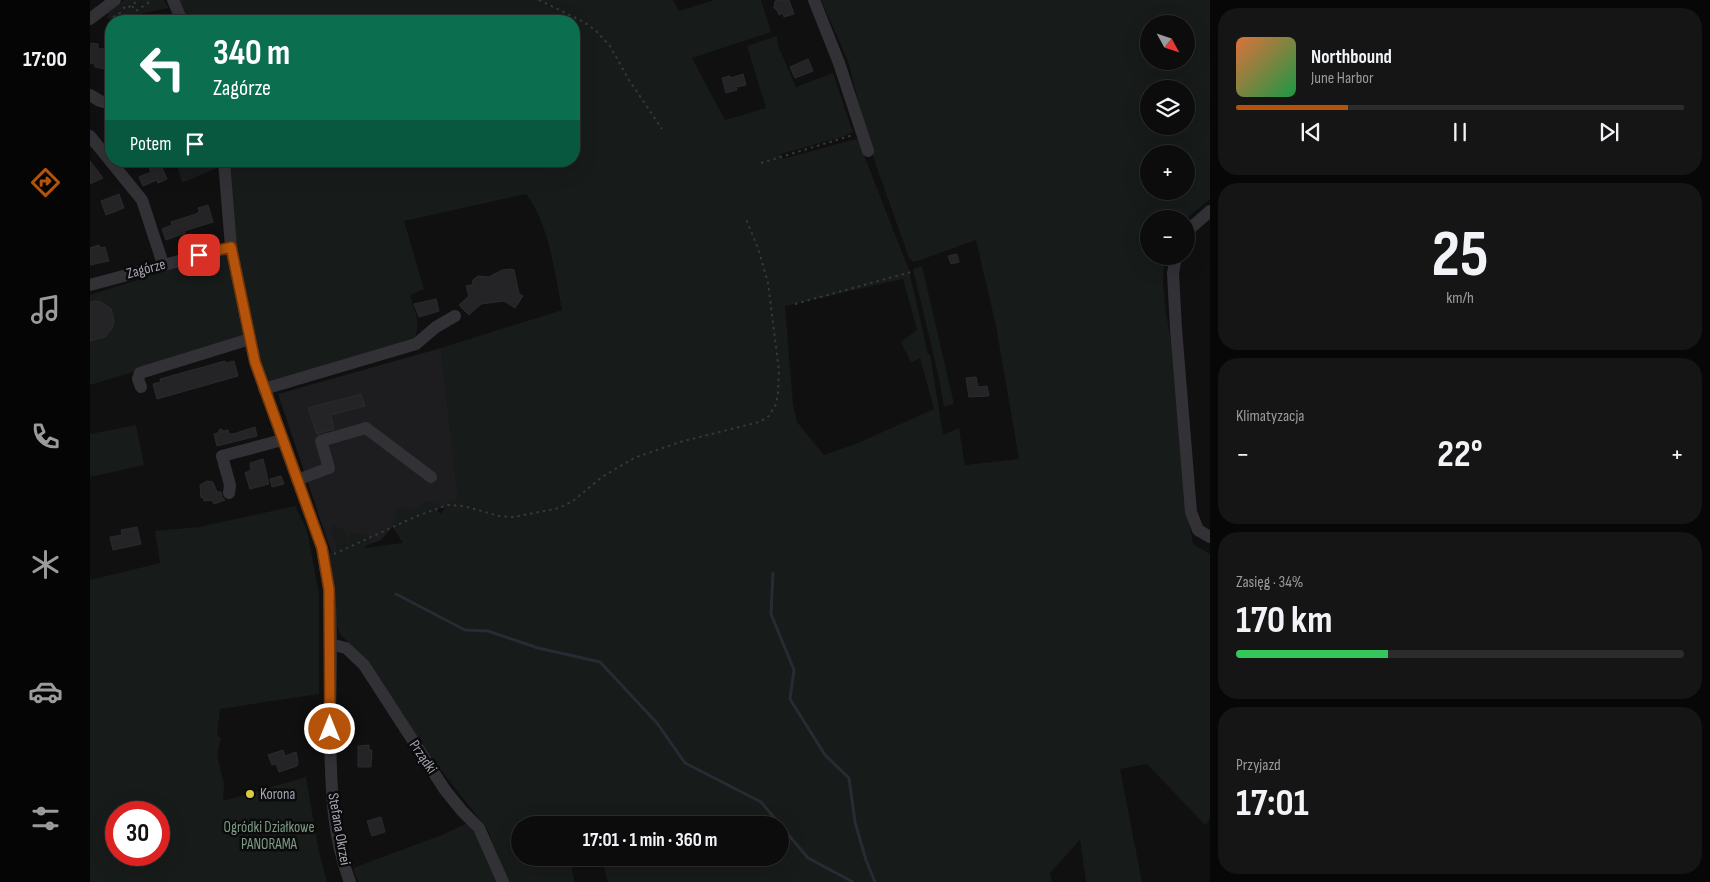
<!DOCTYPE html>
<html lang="pl">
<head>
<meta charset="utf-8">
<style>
  :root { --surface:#0c0c0d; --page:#151516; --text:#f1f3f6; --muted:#9a9b9d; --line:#2c2c2e; --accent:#b45309 }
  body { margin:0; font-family:"Sofia Sans Condensed",sans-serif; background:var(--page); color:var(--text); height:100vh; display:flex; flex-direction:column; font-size:19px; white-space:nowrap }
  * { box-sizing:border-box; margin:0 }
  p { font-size:16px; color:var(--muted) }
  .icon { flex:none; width:28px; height:28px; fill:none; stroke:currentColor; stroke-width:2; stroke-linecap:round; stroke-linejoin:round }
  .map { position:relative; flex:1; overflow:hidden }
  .details { display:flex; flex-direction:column; gap:8px; padding:8px; background:#070707; width:500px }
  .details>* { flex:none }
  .banner { position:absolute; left:15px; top:15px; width:475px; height:152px; border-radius:20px; box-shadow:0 5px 20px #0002,0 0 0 1px var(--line); background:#0b6e4f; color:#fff; overflow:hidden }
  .needle { width:32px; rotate:130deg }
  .controls { position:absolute; left:1050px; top:15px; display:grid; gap:10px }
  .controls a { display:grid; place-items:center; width:55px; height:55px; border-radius:50%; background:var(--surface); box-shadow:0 5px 20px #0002,0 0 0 1px var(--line); font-size:25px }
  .speed { position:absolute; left:15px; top:801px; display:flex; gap:10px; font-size:25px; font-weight:700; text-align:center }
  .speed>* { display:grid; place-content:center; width:65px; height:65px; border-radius:50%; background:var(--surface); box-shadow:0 5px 20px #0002,0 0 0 1px var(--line); line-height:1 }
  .speed .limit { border:8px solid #d22; background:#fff; color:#111 }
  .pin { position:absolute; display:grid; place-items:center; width:42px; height:42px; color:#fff; margin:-21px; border-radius:10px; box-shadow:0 2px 8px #0006 }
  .me { position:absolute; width:55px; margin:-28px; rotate:0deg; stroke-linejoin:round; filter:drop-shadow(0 0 4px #0008) }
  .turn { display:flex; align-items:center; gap:18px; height:105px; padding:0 25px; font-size:22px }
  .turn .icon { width:65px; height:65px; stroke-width:2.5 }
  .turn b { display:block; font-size:35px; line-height:42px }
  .then { display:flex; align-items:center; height:48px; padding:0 25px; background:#0003; gap:10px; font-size:19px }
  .big { font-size:38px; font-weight:700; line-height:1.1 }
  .details .tile { flex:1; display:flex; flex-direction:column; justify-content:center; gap:8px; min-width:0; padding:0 18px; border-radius:20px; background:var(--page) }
  .details .dial { align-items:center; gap:0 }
  .dial b { font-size:65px; line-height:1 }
  .song { display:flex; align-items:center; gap:15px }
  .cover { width:60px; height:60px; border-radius:8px; background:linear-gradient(135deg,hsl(20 70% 55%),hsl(140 70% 35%)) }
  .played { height:5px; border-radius:2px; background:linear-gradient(90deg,var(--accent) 25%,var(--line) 25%) }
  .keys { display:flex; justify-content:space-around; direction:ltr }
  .heat { display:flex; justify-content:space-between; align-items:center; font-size:28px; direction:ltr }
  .charge { height:8px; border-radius:4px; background:linear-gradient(90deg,#34c759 34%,var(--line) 0) }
  .trip { position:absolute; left:421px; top:816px; width:278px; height:50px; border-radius:25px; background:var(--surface); box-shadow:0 5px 20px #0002,0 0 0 1px var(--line); font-weight:700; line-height:50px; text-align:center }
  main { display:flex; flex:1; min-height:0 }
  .dock { display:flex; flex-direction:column; width:90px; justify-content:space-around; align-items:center; background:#050505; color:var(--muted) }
  .dock .icon { width:35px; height:35px }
  .dock .current { color:var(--accent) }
  .dock b { font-size:22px; color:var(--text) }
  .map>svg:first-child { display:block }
</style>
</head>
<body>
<main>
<nav class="dock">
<b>17:00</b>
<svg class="icon current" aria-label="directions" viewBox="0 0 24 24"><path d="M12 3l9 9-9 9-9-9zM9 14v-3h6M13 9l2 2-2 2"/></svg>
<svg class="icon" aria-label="music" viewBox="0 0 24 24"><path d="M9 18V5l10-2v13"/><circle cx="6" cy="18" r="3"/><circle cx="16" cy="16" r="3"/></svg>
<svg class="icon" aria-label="phone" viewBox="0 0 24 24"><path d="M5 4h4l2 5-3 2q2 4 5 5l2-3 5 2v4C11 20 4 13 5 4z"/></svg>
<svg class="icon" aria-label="climate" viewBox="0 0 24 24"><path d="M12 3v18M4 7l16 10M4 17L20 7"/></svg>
<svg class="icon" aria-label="car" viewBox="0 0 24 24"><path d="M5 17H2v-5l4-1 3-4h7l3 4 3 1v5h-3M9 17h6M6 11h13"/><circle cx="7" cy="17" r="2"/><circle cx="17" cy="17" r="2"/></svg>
<svg class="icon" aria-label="filters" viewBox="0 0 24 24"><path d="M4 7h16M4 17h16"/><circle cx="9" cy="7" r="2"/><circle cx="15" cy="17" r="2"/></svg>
</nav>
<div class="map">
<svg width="1120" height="882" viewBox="0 0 1120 882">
  <rect width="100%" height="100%" fill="#101011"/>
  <polygon fill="#1d1c1e" points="351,348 369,502 306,522 291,540 243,557 188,394"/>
  <g fill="#171b19" fill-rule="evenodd">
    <polygon points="34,0 74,0 79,8 21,20 17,17 18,13"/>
    <path d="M 83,0 L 583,0 L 589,11 L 624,0 L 671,0 L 681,32 L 602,58 L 635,120 L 676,108 L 657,46 L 687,36 L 688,46 L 706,87 L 743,73 L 762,130 L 764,131 L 755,136 L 691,154 L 693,159 L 762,140 L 767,139 L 770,145 L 819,270 L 838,354 L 840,354 L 853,435 L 869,428 L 875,465 L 929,459 L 906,326 L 886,240 L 830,260 L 823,262 L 819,258 L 781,151 L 758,61 L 731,0 L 1120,0 L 1120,199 L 1096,219 L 1059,219 L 1059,256 L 1076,256 C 1068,284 1079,322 1082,351 C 1089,415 1090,480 1103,544 L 1120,554 L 1120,819 L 1115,825 L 1057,764 L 1030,769 L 1052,882 L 996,882 L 990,840 L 960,873 L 962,882 L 518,882 L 511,858 L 690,858 L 690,825 L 430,825 L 430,858 L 479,858 L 485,882 L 418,882 L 398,830 L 336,751 L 272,656 L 250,634 L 246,624 L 238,553 L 248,552 L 241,529 L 244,526 L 254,530 L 260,545 L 259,532 C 267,535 277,533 284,538 L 275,548 L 313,543 L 303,528 L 308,507 L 329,510 L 336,501 L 351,505 L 347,510 L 351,514 L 358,502 L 368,499 L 351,348 L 472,310 C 464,271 460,226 436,194 L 314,221 L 334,289 L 320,295 C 325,312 333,326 322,342 L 178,382 L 158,332 L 134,161 L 484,161 L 484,21 L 92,21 ZM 1059,24 L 1096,24 L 1096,61 L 1059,61 ZM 1059,89 L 1096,89 L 1096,126 L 1059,126 ZM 1059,154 L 1096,154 L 1096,191 L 1059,191 ZM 813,279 L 827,330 L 811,342 L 821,363 L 830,358 L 844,409 L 768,443 L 734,455 L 707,422 L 703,404 L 695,306 Z"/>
    <polygon points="86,161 128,161 129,167 92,183"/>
    <polygon points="139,251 156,338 0,385 0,295"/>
    <polygon points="832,266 864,404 854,407 849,378 823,269"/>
    <polygon points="46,425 54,465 0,477 0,434"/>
    <path d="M 205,506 L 217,530 L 229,594 L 229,694 L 130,709 L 127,736 L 131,738 L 127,755 L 134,784 L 133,801 L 216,777 L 229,852 L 237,882 L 0,882 L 0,580 L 70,563 L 65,531 L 109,527 ZM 26,812 L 69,812 L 69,855 L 26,855 Z"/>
    <polygon points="377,823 389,840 408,882 268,882 263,868 352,835"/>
  </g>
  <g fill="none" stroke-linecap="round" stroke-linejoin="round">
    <g stroke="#282b33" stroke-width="3">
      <polyline points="683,573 681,614 704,670 700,699 735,755 759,778 765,822 776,860 785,882"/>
      <polyline points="306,594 375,630 398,631 448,648 510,662 567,723 595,763 671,802 718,858 763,882"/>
    </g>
  </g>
  <g fill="#242325" stroke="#2b2a2d">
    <polygon points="689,0 699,0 704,14 694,17 693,13 689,15 687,10 684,8 685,1"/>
    <polygon points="1,43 8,44 8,48 20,50 18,58 21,59 21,70 5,67 5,64 0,63"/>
    <polygon points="718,59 723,71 705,78 700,67"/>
    <polygon points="653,74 656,85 646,87 647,90 636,93 632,78 640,76 641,78"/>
    <polygon points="0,161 13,178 0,184"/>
    <polygon points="66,161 69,161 77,179 68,183 67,180 53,186 49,177 61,172 58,164"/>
    <polygon points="29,194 34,208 16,215 11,201"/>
    <polygon points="118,205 123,222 94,231 95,233 76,240 72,229 82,225 81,222 106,214 109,212 108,208"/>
    <polygon points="9,245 10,248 15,247 19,261 0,265 0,248"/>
    <polygon points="867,254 869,262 861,264 858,256"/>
    <polygon points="421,269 424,270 429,294 433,296 425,308 414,301 391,304 379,315 369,305 379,296 376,286 382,285 383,280 388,276 399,277 412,270"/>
    <polygon points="346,299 349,311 329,317 324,304"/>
    <polygon points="5,301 11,302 21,309 24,321 23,327 15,337 0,341 0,302"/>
    <polygon points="135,361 136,363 144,361 148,376 67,399 63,384 71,382 70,379"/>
    <polygon points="886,377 888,387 897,386 899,396 879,397 876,378"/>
    <polygon points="271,394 275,406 241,415 244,429 227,434 218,408"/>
    <polygon points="165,427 167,436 127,446 124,434 128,433 130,429 134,431 138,430 139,434 143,434"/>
    <polygon points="173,459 179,484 160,489 155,473 161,470 160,463"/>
    <polygon points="191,476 194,484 182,487 180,479"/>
    <polygon points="117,481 123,482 127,492 131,492 132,497 135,500 124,504 122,500 114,501 113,497 111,498 110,485"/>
    <polygon points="47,527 51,544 23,550 20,537 32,535 31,530"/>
    <polygon points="279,745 279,750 282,750 281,767 268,767 268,746"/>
    <polygon points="193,750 195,756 206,752 208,762 207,766 189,772 186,764 182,765 178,755"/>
    <polygon points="291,817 295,832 282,836 277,821"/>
  </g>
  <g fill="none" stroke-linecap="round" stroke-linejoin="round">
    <g stroke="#38383c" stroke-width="2" stroke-dasharray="2.5 4" stroke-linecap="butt">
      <polyline points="449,0 494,22 506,31 520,46 539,80 572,129"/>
      <polyline points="42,6 46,11 62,0"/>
      <polyline points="33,7 36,9 49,0"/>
      <polyline points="23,17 30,13 33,9"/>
      <polyline points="671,163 763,135"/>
      <polyline points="705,304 821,272"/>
      <polyline points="244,554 327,516 358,505 374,506 409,516 423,517 469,508 483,501 512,477 544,458 590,442 669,422 679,416 686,404 688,393 689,371 678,283 668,248 655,217"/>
    </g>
    <g stroke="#323136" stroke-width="12">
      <polyline points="83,0 92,21"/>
      <polyline points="724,0 749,63 778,151"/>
      <polyline points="0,19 25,0"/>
      <polyline points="0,95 10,101 21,104"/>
      <polyline points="0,136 52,200 73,264"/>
      <path d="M 134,161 L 141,247 L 165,362 L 232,548 C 234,562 237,576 239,590 C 243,637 240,684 240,731 C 241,782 241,834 260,882"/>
      <polyline points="1096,232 1120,211"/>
      <polyline points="1086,256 1083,273 1086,329 1101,512 1108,530 1120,537"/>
      <polyline points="0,285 141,247"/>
      <polyline points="51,387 48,379 50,373 160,339"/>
      <polyline points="174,389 326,344 346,327 365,316"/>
      <polyline points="207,480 239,468 231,441 276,428 341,477"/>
      <polyline points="139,493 140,485 132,456 192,440"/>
      <polyline points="240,644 256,648 274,665 355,790 372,811 389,828 413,882"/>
    </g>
  </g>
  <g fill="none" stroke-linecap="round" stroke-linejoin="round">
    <g stroke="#753606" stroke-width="12">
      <polyline id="route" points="109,255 141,247 165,362 232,548 239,589 240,729"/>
    </g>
    <use href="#route" stroke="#b45309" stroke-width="9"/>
  </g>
  <circle fill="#d9cc40" stroke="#0b0b0c" stroke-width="2" cx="160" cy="794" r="5"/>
  <g text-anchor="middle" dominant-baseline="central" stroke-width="5" stroke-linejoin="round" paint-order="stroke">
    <g font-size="15" fill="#a3a4b0" stroke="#0b0b0c">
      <text transform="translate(56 269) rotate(-15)">Zagórze</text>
      <text transform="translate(333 757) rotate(56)">Prządki</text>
      <text transform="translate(249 829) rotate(80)">Stefana Okrzei</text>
    </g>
    <g font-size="15" fill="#a3a4b0" stroke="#0b0b0c" text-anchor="start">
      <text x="170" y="794">Korona</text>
    </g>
    <g font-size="15" fill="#7c9985" stroke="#0b0b0c">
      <text x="179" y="827">Ogródki Działkowe<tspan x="179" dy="17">PANORAMA</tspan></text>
    </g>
  </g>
</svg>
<div class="controls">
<a><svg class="needle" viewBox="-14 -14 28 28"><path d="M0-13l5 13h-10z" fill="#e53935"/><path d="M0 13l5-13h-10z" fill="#9a9b9d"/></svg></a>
<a><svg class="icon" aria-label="layers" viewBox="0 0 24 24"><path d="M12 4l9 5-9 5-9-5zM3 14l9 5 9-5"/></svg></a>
<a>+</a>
<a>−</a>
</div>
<div class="speed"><div class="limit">30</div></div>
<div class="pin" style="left:109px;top:255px;background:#d93025"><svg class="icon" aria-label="arrive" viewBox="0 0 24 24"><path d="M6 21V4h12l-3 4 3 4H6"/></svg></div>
<svg class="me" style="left:240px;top:729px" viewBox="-20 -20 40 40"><circle r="17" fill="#b45309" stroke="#fff" stroke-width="3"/><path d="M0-11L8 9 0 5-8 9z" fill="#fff"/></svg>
<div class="trip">17:01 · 1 min · 360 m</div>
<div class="banner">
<div class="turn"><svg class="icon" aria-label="left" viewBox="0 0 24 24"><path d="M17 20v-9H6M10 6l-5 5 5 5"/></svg><div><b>340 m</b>Zagórze</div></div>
<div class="then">Potem<svg class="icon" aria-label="arrive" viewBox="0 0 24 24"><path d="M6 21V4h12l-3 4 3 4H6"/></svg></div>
</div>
</div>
<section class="details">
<div class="tile">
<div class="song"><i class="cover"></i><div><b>Northbound</b><p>June Harbor</p></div></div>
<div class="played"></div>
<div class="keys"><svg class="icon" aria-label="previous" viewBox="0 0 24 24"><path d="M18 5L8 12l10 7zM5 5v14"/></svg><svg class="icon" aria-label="pause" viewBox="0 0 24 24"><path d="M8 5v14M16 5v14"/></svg><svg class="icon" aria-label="next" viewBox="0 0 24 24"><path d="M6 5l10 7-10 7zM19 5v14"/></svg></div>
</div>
<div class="tile dial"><b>25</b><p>km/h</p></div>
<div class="tile"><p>Klimatyzacja</p>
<div class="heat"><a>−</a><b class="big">22°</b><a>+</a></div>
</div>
<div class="tile"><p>Zasięg · 34%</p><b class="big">170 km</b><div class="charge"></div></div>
<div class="tile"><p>Przyjazd</p><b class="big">17:01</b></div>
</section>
</main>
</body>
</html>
